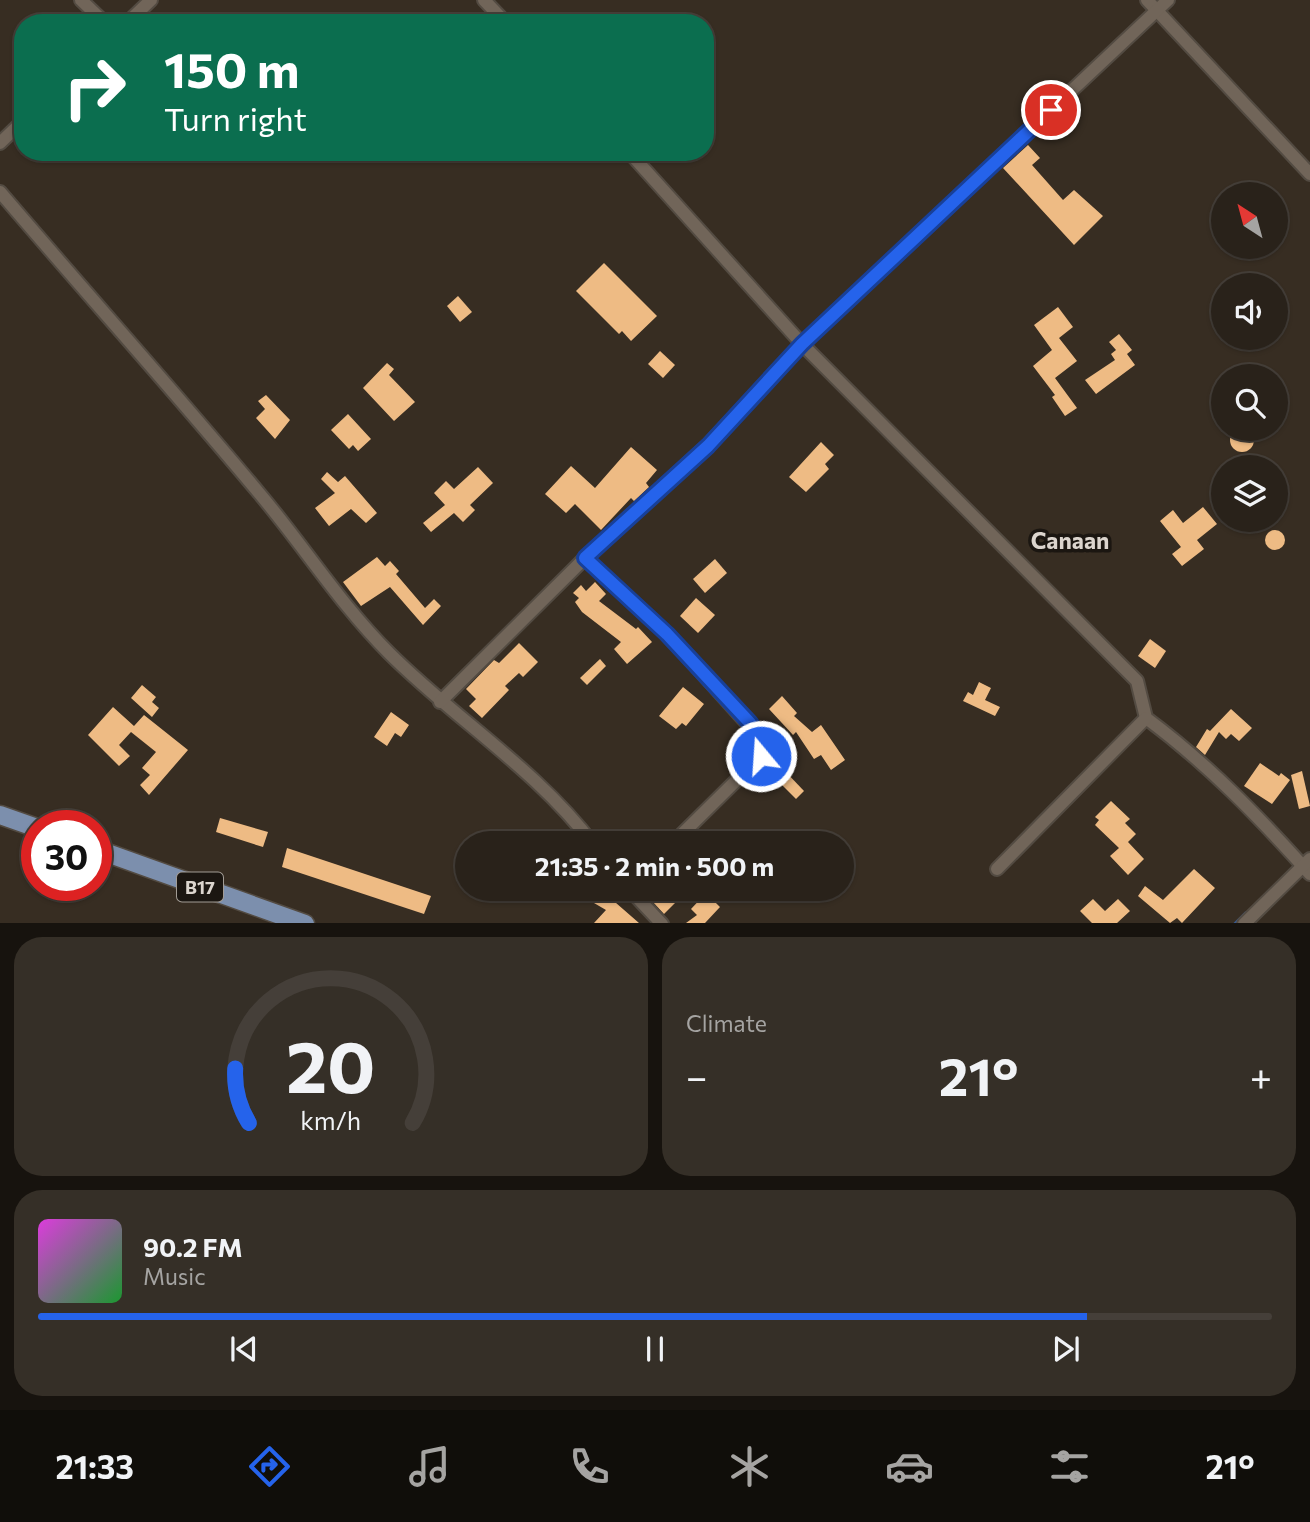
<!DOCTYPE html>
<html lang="en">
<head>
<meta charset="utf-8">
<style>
  :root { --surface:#29221a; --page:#352f27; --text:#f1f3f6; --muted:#a5a4a2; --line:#453f39; --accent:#2563eb }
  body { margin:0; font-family:Commissioner,sans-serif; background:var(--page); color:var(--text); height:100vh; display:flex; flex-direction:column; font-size:26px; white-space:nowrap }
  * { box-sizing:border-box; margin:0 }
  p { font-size:23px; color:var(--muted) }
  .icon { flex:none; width:38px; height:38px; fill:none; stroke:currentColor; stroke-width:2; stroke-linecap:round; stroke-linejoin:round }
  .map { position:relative; height:923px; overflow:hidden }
  .details { display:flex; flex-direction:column; gap:14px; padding:14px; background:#17130e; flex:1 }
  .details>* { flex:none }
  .banner { position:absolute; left:14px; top:14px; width:700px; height:147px; border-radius:28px; box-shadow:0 2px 5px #0004,0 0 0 2px var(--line); background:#0b6e4f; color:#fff; overflow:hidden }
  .needle { width:46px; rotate:324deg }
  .buttons { position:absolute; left:1211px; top:182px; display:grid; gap:14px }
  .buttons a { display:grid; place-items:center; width:77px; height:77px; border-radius:50%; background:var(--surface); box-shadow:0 2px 5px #0004,0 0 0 2px var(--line); font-size:35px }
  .speed { position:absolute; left:21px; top:810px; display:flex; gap:14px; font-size:35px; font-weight:700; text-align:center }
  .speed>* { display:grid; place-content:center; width:91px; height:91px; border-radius:50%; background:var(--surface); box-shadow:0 2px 5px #0004,0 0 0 2px var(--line); line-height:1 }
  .speed .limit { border:10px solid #d22; background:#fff; color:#111 }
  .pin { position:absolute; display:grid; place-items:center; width:60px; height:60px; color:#fff; margin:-30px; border:4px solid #fff; border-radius:50%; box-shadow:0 2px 7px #0007 }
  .me { position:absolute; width:77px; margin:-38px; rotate:342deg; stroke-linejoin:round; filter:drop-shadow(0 0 5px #0008) }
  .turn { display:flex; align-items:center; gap:24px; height:147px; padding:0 35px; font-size:32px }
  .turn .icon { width:91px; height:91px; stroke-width:2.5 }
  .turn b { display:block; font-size:49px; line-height:60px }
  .big { font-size:52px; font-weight:700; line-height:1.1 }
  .details .widget { flex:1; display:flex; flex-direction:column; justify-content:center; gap:10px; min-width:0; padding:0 24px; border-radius:28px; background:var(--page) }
  .details .dial { align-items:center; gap:0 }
  .dial svg { height:182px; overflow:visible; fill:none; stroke:var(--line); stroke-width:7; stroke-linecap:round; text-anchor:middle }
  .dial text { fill:var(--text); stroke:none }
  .song { display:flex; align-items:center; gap:21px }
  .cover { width:84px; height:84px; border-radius:10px; background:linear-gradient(135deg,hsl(300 70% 55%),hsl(130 70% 35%)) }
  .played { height:7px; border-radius:4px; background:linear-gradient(90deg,var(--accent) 85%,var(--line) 85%) }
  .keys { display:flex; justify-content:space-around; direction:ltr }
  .heat { display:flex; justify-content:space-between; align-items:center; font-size:38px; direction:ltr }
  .details .tiles { flex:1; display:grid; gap:14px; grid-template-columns:1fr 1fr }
  .widget:last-child { grid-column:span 2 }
  .trip { position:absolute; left:455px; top:831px; width:399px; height:70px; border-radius:35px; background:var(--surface); box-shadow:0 2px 5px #0004,0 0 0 2px var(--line); font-weight:700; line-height:70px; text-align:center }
  .tab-bar { display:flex; height:112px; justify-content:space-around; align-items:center; background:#100e0a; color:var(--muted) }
  .tab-bar .icon { width:49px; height:49px }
  .tab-bar .current { color:var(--accent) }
  .tab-bar b { font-size:32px; color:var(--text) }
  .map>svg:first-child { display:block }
</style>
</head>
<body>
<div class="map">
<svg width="1310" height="924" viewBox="0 0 1310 924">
  <rect width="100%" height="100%" fill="#372d22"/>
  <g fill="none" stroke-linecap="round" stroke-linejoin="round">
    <polyline stroke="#395b8e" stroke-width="3.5" points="1235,924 1246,913"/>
  </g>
  <g fill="#eebb84">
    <polygon points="1028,145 1040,158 1032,165 1063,200 1074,190 1103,216 1074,245 1003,168"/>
    <polygon points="604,263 657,316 631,341 622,331 619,334 576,291"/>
    <polygon points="458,296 472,312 460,322 447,306"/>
    <polygon points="1058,307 1073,327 1059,338 1077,361 1055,378 1077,408 1065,416 1052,397 1055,395 1033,366 1052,350 1034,325"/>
    <polygon points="1119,334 1132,350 1127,354 1135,365 1096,394 1085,380 1115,360 1111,354 1116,350 1109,342"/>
    <polygon points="660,351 675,365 663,378 648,364"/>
    <polygon points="387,363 394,369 389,375 415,402 394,421 363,388"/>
    <polygon points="266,395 290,420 275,439 256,418 265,409 258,401"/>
    <polygon points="348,414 371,439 358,451 353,445 349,449 331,430"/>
    <circle cx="1242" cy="440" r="12"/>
    <polygon points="821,442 834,455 825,464 829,469 806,492 789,477"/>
    <polygon points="631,447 657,470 646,483 649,487 634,501 631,498 601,530 575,504 566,513 545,494 571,466 595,488"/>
    <polygon points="478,467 493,483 470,505 475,510 463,522 454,513 431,532 423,523 445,505 434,493 446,481 454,489"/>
    <polygon points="327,472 338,482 345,476 377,513 366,523 351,509 329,526 315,508 335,493 321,479"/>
    <polygon points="1203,507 1217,524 1197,540 1204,549 1182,566 1172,554 1181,547 1160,521 1173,510 1183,523"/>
    <circle cx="1275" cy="540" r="10"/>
    <polygon points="377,557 385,566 390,561 399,571 396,574 425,608 434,599 441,606 423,625 390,587 361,606 343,582"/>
    <polygon points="715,559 727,573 705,593 693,579"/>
    <polygon points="595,582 606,594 599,601 636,629 638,627 652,642 627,664 614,649 621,642 582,612 575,602 579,598 573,593 581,585 586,591"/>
    <polygon points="696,598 715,615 698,633 680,616"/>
    <polygon points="1150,639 1166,651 1155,668 1138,656"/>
    <polygon points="519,643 538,662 523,677 519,673 505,686 509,690 482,718 469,706 476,699 466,689 494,660 499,663"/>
    <polygon points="600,659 606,666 587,685 580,678"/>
    <polygon points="979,682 991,688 985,700 1000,707 995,716 963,701 968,692 973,695"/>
    <polygon points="142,685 156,697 152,702 159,708 152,717 131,698"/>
    <polygon points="683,687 704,704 686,726 682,723 676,729 659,716"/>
    <polygon points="782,696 797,713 794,716 812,732 821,725 845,760 831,770 821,755 814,759 796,732 793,735 769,709"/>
    <polygon points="113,707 134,726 144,715 188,750 149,795 140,785 150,775 142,768 156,752 131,732 119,745 130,756 119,766 88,735"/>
    <polygon points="1231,709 1252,728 1239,741 1231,734 1226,739 1219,732 1205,755 1196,747 1207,729 1210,731"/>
    <polygon points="391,712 409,725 401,737 395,733 387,746 374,737"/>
    <polygon points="1260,763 1279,776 1281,773 1290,780 1272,804 1244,786"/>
    <polygon points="784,770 804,791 796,799 775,778"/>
    <polygon points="1302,771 1310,806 1299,809 1291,775"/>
    <polygon points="1111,801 1130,819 1125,823 1136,834 1128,842 1144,859 1128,875 1110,856 1119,848 1095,825 1099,820 1095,817"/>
    <polygon points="220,818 268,832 263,847 216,832"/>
    <polygon points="287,848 431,896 424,914 282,867"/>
    <polygon points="1194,869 1215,888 1182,923 1177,918 1170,923 1138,896 1145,886 1163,900"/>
    <polygon points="570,889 600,889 639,923 594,923 606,910"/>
    <polygon points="641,889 675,889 682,896 664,914"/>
    <polygon points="706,893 720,907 705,923 686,923 697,915 691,909"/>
    <polygon points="1093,899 1105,911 1118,899 1130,911 1117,923 1092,923 1080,911"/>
  </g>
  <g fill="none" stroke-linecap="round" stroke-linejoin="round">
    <g stroke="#534b42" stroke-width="16">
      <g id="street">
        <polyline points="81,0 105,23"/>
        <polyline points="484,0 506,23"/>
        <polyline points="1147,0 1310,174"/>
        <polyline points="127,23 151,0"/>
        <polyline points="0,143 23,121"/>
        <path d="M 629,152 L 802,344 L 1137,681 L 1146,718 C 1208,764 1259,817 1310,874"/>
        <path d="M 0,192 C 86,293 174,391 259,493 C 303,545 340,604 389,653 C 455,719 536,769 593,844"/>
        <polyline points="585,558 667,634 762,740 761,756 672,844"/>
        <polyline points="440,702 585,558 708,445 802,344 1168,0"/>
        <polyline points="997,869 1146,718"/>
        <polyline points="629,889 662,924"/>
        <polyline points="1244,924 1310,859"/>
      </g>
    </g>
    <g stroke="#534b42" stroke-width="21">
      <g id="primary">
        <polyline points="0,815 37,828"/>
        <polyline points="96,849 305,924"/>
      </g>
    </g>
    <use href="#street" stroke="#716559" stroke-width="12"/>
    <use href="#primary" stroke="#7c8fad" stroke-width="18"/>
  </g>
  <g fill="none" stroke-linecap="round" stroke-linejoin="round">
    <g stroke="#184099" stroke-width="18">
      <polyline id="route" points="761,756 762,740 750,723 667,634 585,558 708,446 802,344 1051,110"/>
    </g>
    <use href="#route" stroke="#2563eb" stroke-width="12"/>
  </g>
  <g text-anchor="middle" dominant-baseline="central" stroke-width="7" stroke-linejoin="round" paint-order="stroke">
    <rect fill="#1b1611" stroke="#a29c95" stroke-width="2" x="177" y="872.5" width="46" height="29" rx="5"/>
    <g font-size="18" font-weight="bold" fill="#dcd5ce">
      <text x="200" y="887">B17</text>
    </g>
    <g font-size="23" font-weight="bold" fill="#dcd5ce" stroke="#1b1611">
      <text x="1070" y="540">Canaan</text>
    </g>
  </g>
</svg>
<div class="buttons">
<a><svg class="needle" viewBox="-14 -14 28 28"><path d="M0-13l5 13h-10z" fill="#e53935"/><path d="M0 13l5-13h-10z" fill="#a5a4a2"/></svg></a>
<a><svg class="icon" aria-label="sound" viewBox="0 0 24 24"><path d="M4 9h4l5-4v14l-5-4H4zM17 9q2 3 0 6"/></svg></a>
<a><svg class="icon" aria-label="search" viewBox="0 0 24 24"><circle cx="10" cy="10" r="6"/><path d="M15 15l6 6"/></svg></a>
<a><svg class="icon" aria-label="layers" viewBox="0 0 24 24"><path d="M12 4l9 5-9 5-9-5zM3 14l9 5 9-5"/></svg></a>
</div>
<div class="speed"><div class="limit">30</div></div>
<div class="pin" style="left:1051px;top:110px;background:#d93025"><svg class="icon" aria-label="arrive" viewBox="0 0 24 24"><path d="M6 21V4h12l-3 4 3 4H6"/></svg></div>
<svg class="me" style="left:761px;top:756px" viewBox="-20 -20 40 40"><circle r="17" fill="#2563eb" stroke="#fff" stroke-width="3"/><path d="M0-11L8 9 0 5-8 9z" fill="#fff"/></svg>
<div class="trip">21:35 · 2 min · 500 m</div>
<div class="banner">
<div class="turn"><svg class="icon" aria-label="right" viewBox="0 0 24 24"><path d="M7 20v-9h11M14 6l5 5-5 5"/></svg><div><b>150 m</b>Turn right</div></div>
</div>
</div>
<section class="details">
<div class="tiles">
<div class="widget dial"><svg viewBox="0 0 100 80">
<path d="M14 69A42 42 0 1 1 86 69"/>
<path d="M14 69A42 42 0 0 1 8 45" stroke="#2563eb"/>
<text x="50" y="56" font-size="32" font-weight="700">20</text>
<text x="50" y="72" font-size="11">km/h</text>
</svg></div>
<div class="widget"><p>Climate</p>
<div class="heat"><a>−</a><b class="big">21°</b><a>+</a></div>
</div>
<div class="widget">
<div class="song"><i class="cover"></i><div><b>90.2 FM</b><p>Music</p></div></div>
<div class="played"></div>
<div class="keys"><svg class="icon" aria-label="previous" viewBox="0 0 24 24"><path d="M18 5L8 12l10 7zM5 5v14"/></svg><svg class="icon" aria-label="pause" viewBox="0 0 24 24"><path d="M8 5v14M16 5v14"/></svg><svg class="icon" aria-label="next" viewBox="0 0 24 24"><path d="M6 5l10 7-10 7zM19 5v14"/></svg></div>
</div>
</div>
</section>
<nav class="tab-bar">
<b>21:33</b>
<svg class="icon current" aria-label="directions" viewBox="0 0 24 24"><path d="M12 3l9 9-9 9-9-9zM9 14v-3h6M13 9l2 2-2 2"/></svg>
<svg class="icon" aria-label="music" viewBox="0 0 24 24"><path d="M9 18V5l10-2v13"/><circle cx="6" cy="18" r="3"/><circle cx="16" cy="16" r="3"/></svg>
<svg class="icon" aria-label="phone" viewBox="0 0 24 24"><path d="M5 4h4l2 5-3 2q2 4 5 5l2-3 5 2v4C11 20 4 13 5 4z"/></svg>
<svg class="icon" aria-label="climate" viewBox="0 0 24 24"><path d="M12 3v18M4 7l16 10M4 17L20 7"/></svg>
<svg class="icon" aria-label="car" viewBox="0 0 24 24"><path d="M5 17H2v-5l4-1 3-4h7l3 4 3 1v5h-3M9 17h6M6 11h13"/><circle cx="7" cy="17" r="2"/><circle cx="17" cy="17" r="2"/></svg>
<svg class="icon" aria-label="filters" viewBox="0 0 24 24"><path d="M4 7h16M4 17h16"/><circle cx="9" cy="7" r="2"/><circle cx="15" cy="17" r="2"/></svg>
<b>21°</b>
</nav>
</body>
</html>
